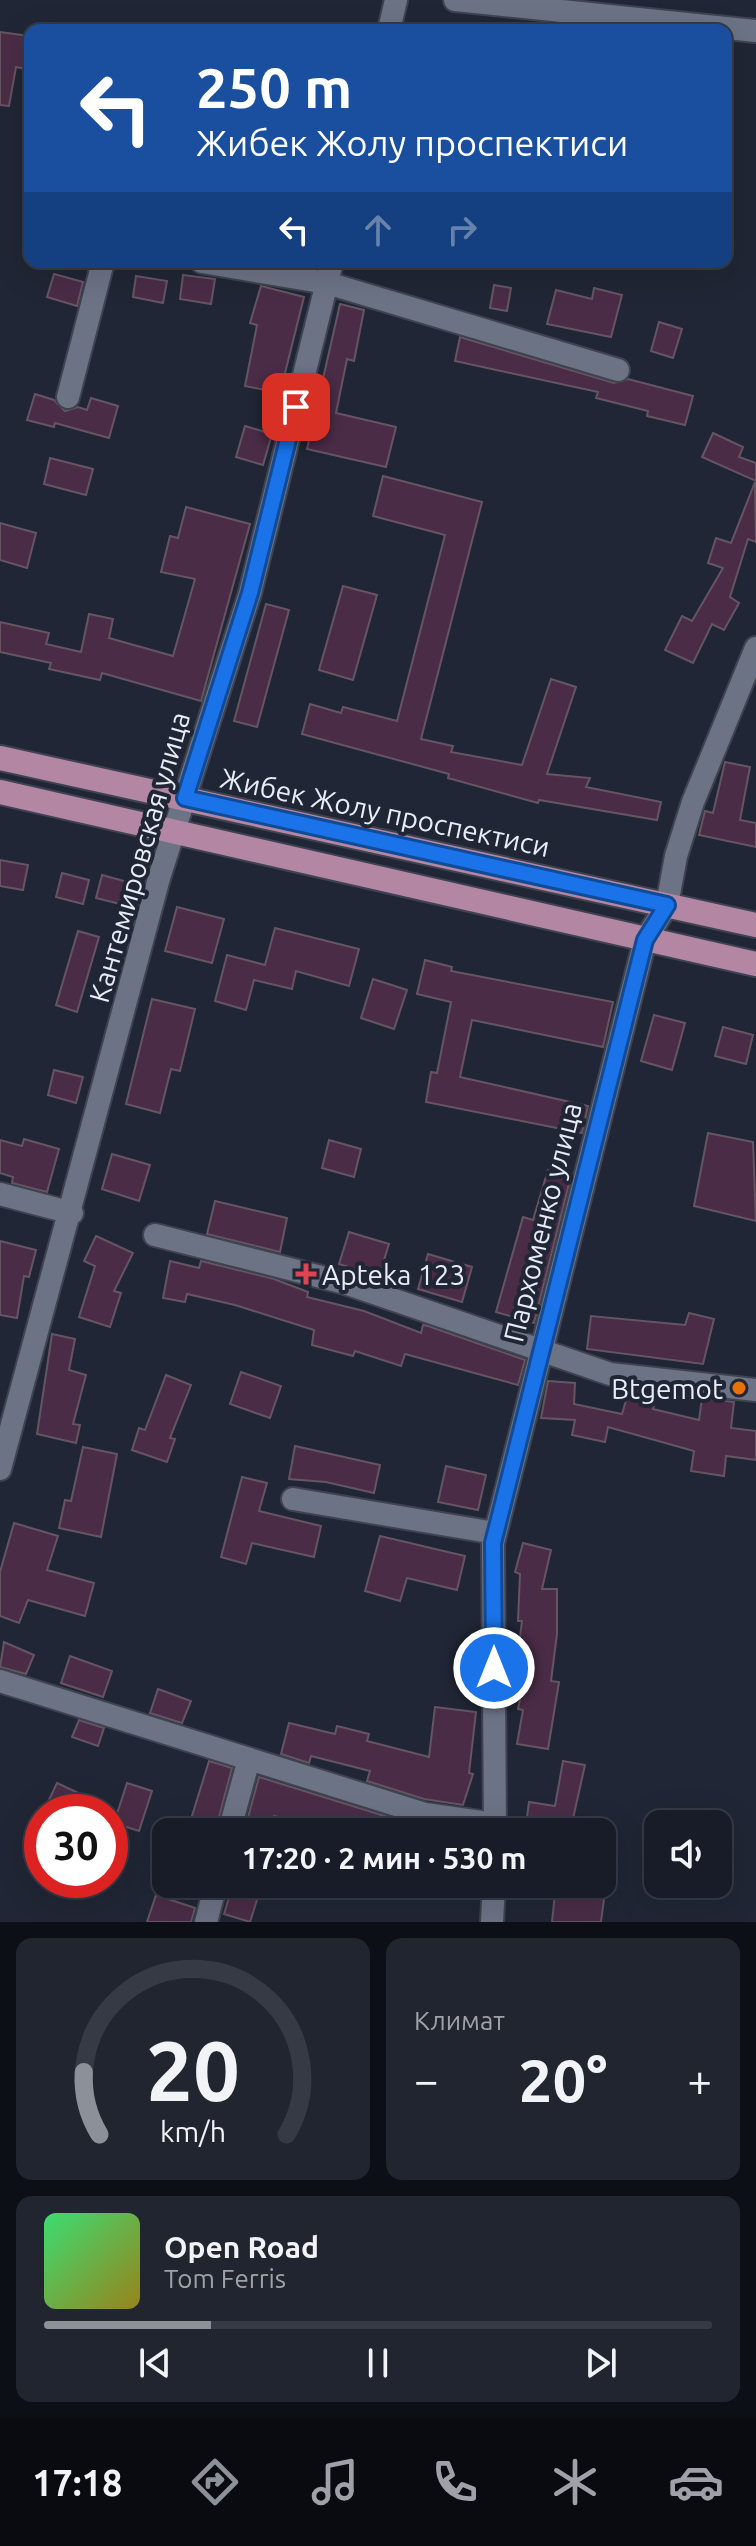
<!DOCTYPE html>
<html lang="ru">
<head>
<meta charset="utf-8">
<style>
  :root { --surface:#181c28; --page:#212530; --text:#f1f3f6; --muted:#9fa1a8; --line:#363a45; --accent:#8c9099 }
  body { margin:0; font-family:Ubuntu,sans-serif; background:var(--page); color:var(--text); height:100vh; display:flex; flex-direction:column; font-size:30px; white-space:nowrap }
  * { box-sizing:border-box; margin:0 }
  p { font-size:26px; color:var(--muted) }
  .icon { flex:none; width:44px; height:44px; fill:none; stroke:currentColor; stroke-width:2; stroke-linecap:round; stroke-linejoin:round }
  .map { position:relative; height:1922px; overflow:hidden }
  .drawer { display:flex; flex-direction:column; gap:16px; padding:16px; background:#0d0f16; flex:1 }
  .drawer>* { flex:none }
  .banner { position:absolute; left:24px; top:24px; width:708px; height:244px; border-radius:16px; box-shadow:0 8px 32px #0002,0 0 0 2px var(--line); background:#1a4fa0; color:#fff; overflow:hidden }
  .fabs { position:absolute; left:644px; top:1810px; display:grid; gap:16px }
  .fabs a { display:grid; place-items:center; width:88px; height:88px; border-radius:16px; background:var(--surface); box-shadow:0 8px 32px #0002,0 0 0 2px var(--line); font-size:40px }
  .speed { position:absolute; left:24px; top:1794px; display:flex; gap:16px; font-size:40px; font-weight:700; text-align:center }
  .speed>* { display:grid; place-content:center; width:104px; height:104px; border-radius:50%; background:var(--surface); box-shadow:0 8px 32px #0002,0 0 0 2px var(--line); line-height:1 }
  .speed .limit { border:12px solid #d22; background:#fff; color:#111 }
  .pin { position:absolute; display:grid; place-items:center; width:68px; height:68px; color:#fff; margin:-34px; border-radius:16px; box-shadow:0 4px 12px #0006 }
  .me { position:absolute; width:88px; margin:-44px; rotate:0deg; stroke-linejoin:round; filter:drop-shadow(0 0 6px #0008) }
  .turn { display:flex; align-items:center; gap:28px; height:168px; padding:0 40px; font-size:36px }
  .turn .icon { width:104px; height:104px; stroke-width:2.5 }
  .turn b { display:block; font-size:56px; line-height:68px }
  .lanes { display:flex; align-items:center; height:76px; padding:0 40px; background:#0003; justify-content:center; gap:40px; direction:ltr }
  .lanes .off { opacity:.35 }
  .big { font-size:60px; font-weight:700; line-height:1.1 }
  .drawer .tile { flex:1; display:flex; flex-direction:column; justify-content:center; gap:12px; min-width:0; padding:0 28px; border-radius:16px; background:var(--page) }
  .drawer .dial { align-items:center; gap:0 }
  .dial svg { height:208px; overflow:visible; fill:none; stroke:var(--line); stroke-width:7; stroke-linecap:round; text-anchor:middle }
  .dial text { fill:var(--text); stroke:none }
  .song { display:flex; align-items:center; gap:24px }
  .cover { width:96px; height:96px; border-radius:12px; background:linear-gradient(135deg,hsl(140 70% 55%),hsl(50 70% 35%)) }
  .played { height:8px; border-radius:4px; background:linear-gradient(90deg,var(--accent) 25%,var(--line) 25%) }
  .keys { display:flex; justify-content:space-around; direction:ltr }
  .heat { display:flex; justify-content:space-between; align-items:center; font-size:44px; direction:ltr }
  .drawer .tiles { flex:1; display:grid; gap:16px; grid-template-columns:1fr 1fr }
  .tile:last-child { grid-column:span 2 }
  .trip { position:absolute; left:152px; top:1818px; width:464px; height:80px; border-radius:16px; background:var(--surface); box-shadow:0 8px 32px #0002,0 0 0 2px var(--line); font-weight:700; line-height:80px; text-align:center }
  .dock { display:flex; height:128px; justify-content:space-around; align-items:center; background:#0a0b10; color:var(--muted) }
  .dock .icon { width:56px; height:56px }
  .dock .current { color:var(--accent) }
  .dock b { font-size:36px; color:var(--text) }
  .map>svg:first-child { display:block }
</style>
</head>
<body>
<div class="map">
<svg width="756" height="1922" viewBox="0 0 756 1922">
  <rect width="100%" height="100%" fill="#202635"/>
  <g fill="#4a2c46" stroke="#655563" stroke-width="2">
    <polygon points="0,32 30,36 26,69 16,67 9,106 0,105"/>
    <polygon points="54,274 83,282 77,306 47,297"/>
    <polygon points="183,275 215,279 211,304 180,299"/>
    <polygon points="136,276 167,281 163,303 133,297"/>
    <polygon points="494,285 511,288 507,311 490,308"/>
    <polygon points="261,286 304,297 280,393 245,386 257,325 250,323"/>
    <polygon points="594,288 622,295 611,337 547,324 556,290 592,299"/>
    <polygon points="340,304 364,310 354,361 347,359 336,413 396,427 386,467 307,449"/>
    <polygon points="659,322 682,329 673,358 651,351"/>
    <polygon points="460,337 614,383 628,379 693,396 685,425 647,416 648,411 596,398 598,392 455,361"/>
    <polygon points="35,394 54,400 65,411 78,407 87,410 91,398 118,406 109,438 55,423 54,427 27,420"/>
    <polygon points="245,426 272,434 263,465 236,457"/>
    <polygon points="713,433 743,447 739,457 756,463 756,481 702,457"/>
    <polygon points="50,458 93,469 86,495 44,484"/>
    <polygon points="383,476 482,502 421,739 453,746 451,752 522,765 551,679 576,687 547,774 590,778 586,787 661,802 657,820 539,800 538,803 448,778 449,774 302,734 310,704 341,713 343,707 397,721 445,535 373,516"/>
    <polygon points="755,482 756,542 748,539 730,597 739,603 724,630 712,624 693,663 665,650 682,616 692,621 723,568 708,563 716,538 731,543"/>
    <polygon points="186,507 250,524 201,701 102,673 100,680 49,669 51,663 0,652 0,622 49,633 46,644 81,652 89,614 113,619 109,638 173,656 195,579 161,572 170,536 178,538"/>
    <polygon points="0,523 36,533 27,568 0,560"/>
    <polygon points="343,586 377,595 353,680 319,670"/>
    <polygon points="266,604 289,610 257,727 234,721"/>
    <polygon points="725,762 750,767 740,820 756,823 756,847 699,835 705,811 713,813"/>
    <polygon points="0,860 28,865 23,890 0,886"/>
    <polygon points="62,873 89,880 83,904 56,897"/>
    <polygon points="102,875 142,886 136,908 96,898"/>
    <polygon points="177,907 224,919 212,963 165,951"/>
    <polygon points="275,928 359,949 349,986 296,971 292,989 254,980 246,1010 215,1001 227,955 265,965"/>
    <polygon points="78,931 99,937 77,1012 56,1005"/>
    <polygon points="425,960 452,967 451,971 613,1002 603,1047 472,1020 460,1077 588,1106 582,1133 426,1102 431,1072 437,1073 451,1002 417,994"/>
    <polygon points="373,979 407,990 394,1029 361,1018"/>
    <polygon points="152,999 195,1009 180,1071 171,1069 160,1113 126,1104"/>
    <polygon points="654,1015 685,1023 672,1070 641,1061"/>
    <polygon points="723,1027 753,1035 746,1064 715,1056"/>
    <polygon points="54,1070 83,1077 76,1103 48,1095"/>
    <polygon points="708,1133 753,1142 756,1221 694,1206"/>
    <polygon points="24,1139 59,1149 47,1192 12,1183 13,1177 0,1173 0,1140 22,1146"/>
    <polygon points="329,1140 361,1149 354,1177 322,1168"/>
    <polygon points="112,1154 150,1165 139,1201 102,1189"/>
    <polygon points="548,1170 571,1176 534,1323 496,1312 523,1217 533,1220"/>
    <polygon points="215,1201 287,1218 280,1252 207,1234"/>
    <polygon points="349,1232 389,1244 379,1276 339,1264"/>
    <polygon points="96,1236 133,1253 114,1291 121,1293 110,1327 79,1317 95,1266 84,1261"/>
    <polygon points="0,1241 36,1250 29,1277 24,1276 17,1318 0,1315"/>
    <polygon points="428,1254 472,1267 462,1302 418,1289"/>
    <polygon points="170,1261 199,1268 201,1261 274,1279 308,1292 307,1297 364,1311 421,1333 423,1325 428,1326 525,1360 518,1385 405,1354 401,1366 355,1351 353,1356 312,1345 314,1330 235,1305 187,1294 185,1302 163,1298"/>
    <polygon points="689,1313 714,1319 703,1364 587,1349 591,1316 685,1325"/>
    <polygon points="52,1334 75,1339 69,1370 86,1375 73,1424 80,1425 76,1443 37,1434"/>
    <polygon points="241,1372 281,1386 270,1418 230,1404"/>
    <polygon points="166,1375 191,1385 170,1438 175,1439 167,1462 132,1450 139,1428 145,1430"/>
    <polygon points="548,1381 575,1383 574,1404 622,1414 629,1390 658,1393 653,1409 699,1420 702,1398 734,1402 731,1428 756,1431 756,1460 726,1456 724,1476 691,1471 694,1451 608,1427 605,1442 572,1435 575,1420 541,1418"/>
    <polygon points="295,1446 380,1465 374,1493 326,1482 289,1479"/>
    <polygon points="83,1447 117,1454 101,1537 59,1528 65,1500 71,1501"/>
    <polygon points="446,1466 486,1475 478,1510 438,1502"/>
    <polygon points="242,1477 267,1483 259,1511 321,1526 314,1557 252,1543 246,1564 221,1557"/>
    <polygon points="14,1523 58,1536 47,1570 94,1583 85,1616 28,1600 19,1623 0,1616 0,1572"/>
    <polygon points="380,1536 465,1556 457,1590 407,1578 400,1601 365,1591"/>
    <polygon points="523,1543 551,1550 542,1589 557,1589 557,1634 551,1681 559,1682 548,1749 517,1744 523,1710 518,1709 528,1661 517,1660 522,1621 518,1621 520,1574 515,1572"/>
    <polygon points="4,1642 34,1655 26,1674 0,1667"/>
    <polygon points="70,1656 112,1671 103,1697 61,1683"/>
    <polygon points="158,1689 191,1701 182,1723 150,1713"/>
    <polygon points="435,1707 476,1712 469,1773 473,1774 463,1805 424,1799 367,1781 370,1771 311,1756 309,1763 281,1754 289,1723 335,1734 337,1726 369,1734 367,1741 429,1757"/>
    <polygon points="79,1720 104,1728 98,1746 72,1737"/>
    <polygon points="209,1761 232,1768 215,1832 187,1832"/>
    <polygon points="563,1761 585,1765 570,1832 525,1832 529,1802 555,1806"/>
    <polygon points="259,1777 417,1826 415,1832 345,1832 274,1816 269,1832 244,1832"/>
    <polygon points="57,1783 89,1798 83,1812 59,1812 46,1806"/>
    <polygon points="127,1783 152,1791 139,1831 114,1823"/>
    <polygon points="233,1884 262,1884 250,1922 224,1914"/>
    <polygon points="555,1893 604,1899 601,1922 552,1922"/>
    <polygon points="156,1895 195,1908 191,1922 147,1922"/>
  </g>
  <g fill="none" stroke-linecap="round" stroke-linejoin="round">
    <g stroke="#3f4350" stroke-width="26">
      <g id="minor">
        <polyline points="455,0 756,31"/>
        <polyline points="389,30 396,0"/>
        <polyline points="202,262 327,283 618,370"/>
        <polyline points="68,397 103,262"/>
        <polyline points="0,1194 72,1213"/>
        <polyline points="155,1235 345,1283 610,1374 756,1390"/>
        <polyline points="0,1469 159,878 250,593 332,262"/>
        <polyline points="293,1499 495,1533"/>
        <polyline points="0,1681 425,1814 495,1824"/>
        <polyline points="229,1832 249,1759"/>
        <polyline points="495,1832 493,1543 645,940 667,905 676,856 693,802 756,648"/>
        <polyline points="206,1922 216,1884"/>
        <polyline points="492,1922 494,1884"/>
      </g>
    </g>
    <g stroke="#3f4350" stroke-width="28">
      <g id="major">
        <polyline points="0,758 756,925"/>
        <polyline points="0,792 756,964"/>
      </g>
    </g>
    <use href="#minor" stroke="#6c7385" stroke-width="22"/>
    <use href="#major" stroke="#b387a3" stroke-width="24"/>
  </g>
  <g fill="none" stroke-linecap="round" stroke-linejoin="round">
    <g stroke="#114b97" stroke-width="20">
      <polyline id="route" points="296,407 250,593 185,798 667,905 645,940 493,1543 494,1668"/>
    </g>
    <use href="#route" stroke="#1a73e8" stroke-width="14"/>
  </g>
  <path fill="#e0444e" stroke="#202635" stroke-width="3" d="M302 1262h8v8h8v8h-8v8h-8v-8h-8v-8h8z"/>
  <circle fill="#e8710a" stroke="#202635" stroke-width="3" cx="739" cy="1388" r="8"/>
  <g text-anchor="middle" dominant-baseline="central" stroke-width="8" stroke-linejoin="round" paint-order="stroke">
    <g font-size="28" fill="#e8ecf6" stroke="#202635">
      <text transform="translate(385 812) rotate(12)">Жибек Жолу проспектиси</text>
      <text transform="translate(139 857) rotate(-74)">Кантемировская улица</text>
      <text transform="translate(542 1222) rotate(-76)">Пархоменко улица</text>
    </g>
    <g font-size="28" fill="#e8ecf6" stroke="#202635" text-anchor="start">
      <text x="322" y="1274">Apteka 123</text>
      <text x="723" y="1388" text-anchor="end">Btgemot</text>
    </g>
  </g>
</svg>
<div class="fabs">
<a><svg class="icon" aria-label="sound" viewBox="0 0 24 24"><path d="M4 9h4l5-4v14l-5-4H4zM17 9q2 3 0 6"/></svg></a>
</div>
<div class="speed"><div class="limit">30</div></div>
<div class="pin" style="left:296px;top:407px;background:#d93025"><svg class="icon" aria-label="arrive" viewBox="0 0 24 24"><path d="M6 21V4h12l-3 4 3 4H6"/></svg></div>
<svg class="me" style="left:494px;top:1668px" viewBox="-20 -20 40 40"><circle r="17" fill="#1a73e8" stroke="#fff" stroke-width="3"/><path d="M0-11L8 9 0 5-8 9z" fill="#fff"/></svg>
<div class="trip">17:20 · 2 мин · 530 m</div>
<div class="banner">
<div class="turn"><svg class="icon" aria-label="left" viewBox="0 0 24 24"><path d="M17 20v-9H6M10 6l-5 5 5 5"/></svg><div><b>250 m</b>Жибек Жолу проспектиси</div></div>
<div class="lanes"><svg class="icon" aria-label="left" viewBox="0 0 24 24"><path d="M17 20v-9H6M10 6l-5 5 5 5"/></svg><svg class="icon off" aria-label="ahead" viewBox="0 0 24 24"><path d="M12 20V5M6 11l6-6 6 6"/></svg><svg class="icon off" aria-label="right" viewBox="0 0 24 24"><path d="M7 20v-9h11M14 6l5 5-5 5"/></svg></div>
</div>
</div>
<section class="drawer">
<div class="tiles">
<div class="tile dial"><svg viewBox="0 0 100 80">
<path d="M14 69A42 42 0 1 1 86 69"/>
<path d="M14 69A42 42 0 0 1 8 45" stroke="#8c9099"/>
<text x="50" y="56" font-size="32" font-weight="700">20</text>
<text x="50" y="72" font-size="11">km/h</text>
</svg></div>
<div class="tile"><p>Климат</p>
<div class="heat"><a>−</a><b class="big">20°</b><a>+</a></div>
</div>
<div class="tile">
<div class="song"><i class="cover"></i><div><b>Open Road</b><p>Tom Ferris</p></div></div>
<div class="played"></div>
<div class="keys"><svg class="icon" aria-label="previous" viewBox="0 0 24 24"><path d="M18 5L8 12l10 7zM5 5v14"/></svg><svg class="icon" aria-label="pause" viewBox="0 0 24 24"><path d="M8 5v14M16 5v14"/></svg><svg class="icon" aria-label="next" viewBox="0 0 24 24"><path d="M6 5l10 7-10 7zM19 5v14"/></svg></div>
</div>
</div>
</section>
<nav class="dock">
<b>17:18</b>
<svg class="icon current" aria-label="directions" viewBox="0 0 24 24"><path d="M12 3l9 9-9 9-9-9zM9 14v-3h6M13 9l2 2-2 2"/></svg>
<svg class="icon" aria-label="music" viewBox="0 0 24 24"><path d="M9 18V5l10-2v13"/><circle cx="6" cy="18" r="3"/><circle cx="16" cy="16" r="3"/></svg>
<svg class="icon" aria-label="phone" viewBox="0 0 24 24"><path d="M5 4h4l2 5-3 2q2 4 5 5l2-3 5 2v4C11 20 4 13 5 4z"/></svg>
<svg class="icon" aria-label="climate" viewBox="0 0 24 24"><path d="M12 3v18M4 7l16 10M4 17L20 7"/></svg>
<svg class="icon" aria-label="car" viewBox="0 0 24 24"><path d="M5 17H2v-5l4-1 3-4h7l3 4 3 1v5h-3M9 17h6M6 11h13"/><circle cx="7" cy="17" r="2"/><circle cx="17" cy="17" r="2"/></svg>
</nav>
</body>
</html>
